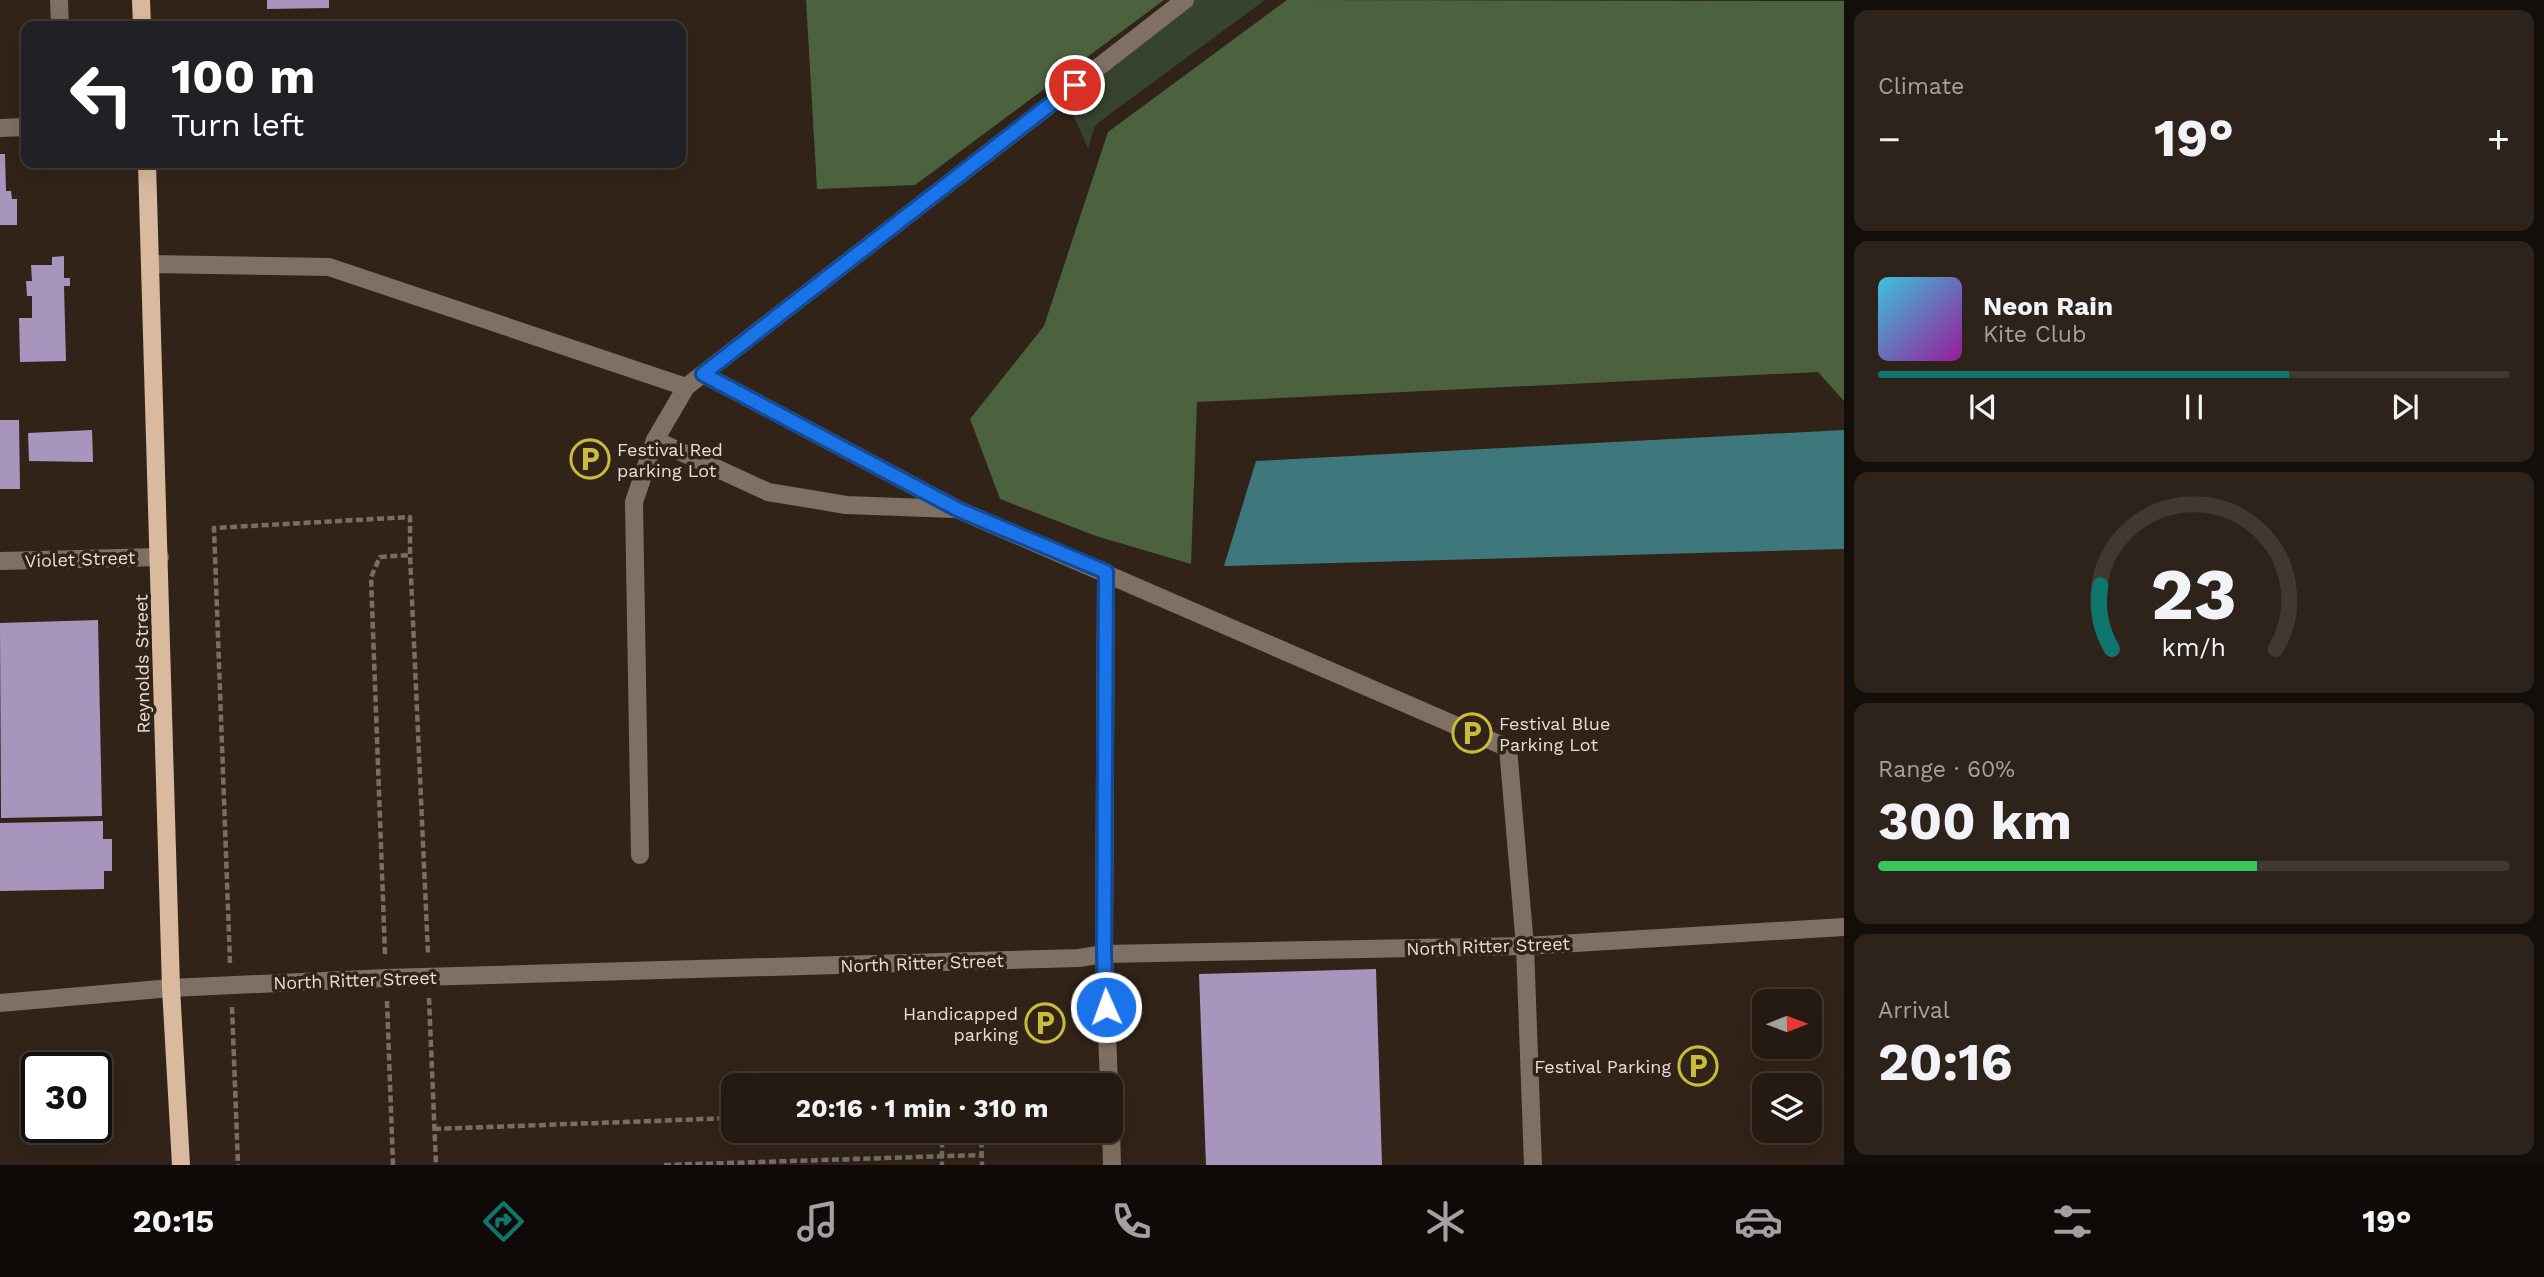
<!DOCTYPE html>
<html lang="en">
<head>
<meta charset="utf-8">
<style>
  :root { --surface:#251a12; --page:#2d231b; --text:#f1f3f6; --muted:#a3a19f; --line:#423832; --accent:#0f766e }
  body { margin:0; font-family:"Work Sans",sans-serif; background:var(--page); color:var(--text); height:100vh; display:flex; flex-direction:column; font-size:26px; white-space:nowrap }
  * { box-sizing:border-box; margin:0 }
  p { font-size:23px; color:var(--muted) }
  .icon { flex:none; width:38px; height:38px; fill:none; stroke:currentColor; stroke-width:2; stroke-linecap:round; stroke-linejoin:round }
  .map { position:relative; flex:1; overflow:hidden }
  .side { display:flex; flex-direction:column; gap:10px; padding:10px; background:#140e0a; width:700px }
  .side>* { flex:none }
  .top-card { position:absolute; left:21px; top:21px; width:665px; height:147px; border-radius:14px; box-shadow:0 7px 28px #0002,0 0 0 2px var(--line); background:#202124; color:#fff; overflow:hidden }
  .needle { width:46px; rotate:89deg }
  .controls { position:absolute; left:1752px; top:989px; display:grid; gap:14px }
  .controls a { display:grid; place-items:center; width:70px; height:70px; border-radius:14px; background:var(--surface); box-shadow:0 7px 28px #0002,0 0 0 2px var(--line); font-size:35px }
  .speed { position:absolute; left:21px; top:1052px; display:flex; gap:14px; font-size:35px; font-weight:700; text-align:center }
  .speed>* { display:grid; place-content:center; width:91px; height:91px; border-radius:50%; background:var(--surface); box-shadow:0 7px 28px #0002,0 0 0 2px var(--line); line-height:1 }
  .speed .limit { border:4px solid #111; border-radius:10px; background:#fff; color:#111 }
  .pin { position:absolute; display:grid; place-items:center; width:60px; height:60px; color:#fff; margin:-30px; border:4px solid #fff; border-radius:50%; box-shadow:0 2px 7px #0007 }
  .me { position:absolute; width:77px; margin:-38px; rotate:358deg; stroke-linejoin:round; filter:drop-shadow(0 0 5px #0008) }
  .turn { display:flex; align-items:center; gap:24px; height:147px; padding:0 35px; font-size:32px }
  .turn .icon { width:91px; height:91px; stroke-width:2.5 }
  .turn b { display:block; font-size:49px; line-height:60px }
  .big { font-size:52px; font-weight:700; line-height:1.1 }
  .side .widget { flex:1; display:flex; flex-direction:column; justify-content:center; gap:10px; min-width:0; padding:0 24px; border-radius:14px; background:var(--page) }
  .side .dial { align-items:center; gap:0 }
  .dial svg { height:182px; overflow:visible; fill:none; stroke:var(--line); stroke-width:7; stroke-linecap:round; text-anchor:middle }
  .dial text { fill:var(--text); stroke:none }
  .song { display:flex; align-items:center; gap:21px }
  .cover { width:84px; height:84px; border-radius:10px; background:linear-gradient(135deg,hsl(190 70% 55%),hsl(300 70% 35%)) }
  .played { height:7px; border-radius:4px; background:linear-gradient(90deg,var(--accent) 65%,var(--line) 65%) }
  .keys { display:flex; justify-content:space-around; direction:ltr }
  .heat { display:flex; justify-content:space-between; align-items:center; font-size:38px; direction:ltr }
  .charge { height:10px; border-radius:5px; background:linear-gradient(90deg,#34c759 60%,var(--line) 0) }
  .trip { position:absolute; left:721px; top:1073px; width:402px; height:70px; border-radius:14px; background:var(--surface); box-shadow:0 7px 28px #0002,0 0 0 2px var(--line); font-weight:700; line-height:70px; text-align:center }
  .tabs { display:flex; height:112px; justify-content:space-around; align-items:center; background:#0f0a07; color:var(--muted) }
  .tabs .icon { width:49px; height:49px }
  .tabs .current { color:var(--accent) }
  .tabs b { font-size:32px; color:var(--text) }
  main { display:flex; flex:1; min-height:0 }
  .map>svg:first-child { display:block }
</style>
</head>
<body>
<main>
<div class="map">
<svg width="1844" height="1165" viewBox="0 0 1844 1165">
  <rect width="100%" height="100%" fill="#312318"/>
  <polygon fill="#36442f" points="1187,0 1265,0 1099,122 1094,128 1088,148 1063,92"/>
  <g fill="#4c623f">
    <polygon points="806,0 1164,0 915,185 817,189"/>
    <polygon points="1287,0 1844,1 1844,401 1818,372 1197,402 1191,564 1096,536 1000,499 970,419 1044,326 1108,132"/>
  </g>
  <polygon fill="#3e787d" points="1844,430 1844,549 1224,566 1256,461"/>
  <g fill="#a795be">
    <polygon points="267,0 329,0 329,8 267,9"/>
    <polygon points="0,154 5,154 6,191 11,191 12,199 17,199 17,225 0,225"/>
    <polygon points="64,256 64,278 70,278 70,286 64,286 66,361 20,362 19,318 32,318 32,296 27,296 26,281 32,281 31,265 52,265 52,257"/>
    <polygon points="0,420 19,420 20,489 0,489"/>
    <polygon points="92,430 93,462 29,461 28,433"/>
    <polygon points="98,620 102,816 1,818 0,623"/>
    <polygon points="103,821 103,839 112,839 112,871 104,871 104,889 0,891 0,823"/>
    <polygon points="1376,969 1382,1165 1206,1165 1199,974"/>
    <polygon points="40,1127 77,1127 76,1145 40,1145"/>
  </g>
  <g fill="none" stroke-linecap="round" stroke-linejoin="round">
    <g stroke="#7a6e64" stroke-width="4.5" stroke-dasharray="7 3.5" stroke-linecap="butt">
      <polyline points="385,954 371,577 380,557 410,555"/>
      <polyline points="230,963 214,528 410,517 410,555 428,954"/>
      <polyline points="429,998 436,1165"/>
      <polyline points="387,1001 393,1165"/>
      <polyline points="232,1007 238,1165"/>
      <polyline points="434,1129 733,1118"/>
      <polyline points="942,1130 942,1165"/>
      <polyline points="981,1130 982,1165"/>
      <polyline points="664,1165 982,1155"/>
    </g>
    <g stroke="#7f7063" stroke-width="18">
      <polyline points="59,0 60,26"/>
      <polyline points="0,128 26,127"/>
      <polyline points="150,264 329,267 686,387"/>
      <polyline points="703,374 959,510 1508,748 1525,946 1533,1165"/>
      <polyline points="655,440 768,492 846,505 954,509"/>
      <polyline points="0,561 160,557"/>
      <polyline points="1106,572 1104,954 1109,1085"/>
      <polyline points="640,855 634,502 655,440 686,387 1185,0"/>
      <polyline points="0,1003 171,988 386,978 1079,958 1104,954 1525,946 1844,927"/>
      <polyline points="1111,1130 1112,1165"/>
    </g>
    <g stroke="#daba9f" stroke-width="18">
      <polyline points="141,0 142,26"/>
      <polyline points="147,163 171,988 181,1165"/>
    </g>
  </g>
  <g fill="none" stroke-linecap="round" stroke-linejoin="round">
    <g stroke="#114b97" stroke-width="18">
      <polyline id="route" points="1075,85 703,374 959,510 1106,572 1104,954 1106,1007"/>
    </g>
    <use href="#route" stroke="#1a73e8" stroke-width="12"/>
  </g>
  <defs>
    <g id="parking-ring" transform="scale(2.0125)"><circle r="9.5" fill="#312318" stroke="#c9bb3b" stroke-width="1.5"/><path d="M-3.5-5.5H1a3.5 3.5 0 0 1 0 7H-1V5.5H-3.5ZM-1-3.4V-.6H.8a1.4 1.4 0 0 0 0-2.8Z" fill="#c9bb3b"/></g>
  </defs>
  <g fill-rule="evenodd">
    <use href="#parking-ring" x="590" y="459"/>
    <use href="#parking-ring" x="1472" y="733"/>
    <use href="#parking-ring" x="1045" y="1023"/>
    <use href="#parking-ring" x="1698" y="1066"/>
  </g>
  <g text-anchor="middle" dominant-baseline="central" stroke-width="7" stroke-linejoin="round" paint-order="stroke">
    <g font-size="18" fill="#e8ded7" stroke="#312318" text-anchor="start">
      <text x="617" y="449">Festival Red<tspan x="617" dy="21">parking Lot</tspan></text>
      <text x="1499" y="723">Festival Blue<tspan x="1499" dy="21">Parking Lot</tspan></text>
      <text x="1018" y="1013" text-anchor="end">Handicapped<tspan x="1018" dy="21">parking</tspan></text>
      <text x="1671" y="1066" text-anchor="end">Festival Parking</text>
    </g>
    <g font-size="18" fill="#e8ded7" stroke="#312318">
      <text transform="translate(80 559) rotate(-2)">Violet Street</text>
      <text transform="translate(142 664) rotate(-91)">Reynolds Street</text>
      <text transform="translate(1488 946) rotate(-2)">North Ritter Street</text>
      <text transform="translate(922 963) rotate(-2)">North Ritter Street</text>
      <text transform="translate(355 980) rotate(-2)">North Ritter Street</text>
    </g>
  </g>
</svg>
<div class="controls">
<a><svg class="needle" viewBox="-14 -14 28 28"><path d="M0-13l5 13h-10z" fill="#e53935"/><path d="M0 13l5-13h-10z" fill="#a3a19f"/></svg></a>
<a><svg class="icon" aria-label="layers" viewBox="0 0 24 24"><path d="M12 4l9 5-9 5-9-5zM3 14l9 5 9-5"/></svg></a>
</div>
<div class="speed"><div class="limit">30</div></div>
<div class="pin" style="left:1075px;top:85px;background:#d93025"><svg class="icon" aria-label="arrive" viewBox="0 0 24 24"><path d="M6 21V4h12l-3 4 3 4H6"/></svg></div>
<svg class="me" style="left:1106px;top:1007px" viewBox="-20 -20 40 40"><circle r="17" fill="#1a73e8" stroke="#fff" stroke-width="3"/><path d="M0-11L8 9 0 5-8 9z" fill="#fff"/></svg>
<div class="trip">20:16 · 1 min · 310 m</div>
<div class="top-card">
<div class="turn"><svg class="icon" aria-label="left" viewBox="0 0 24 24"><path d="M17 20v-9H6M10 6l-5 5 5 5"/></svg><div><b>100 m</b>Turn left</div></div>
</div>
</div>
<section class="side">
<div class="widget"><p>Climate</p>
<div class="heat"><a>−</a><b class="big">19°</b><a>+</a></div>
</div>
<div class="widget">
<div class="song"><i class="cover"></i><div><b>Neon Rain</b><p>Kite Club</p></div></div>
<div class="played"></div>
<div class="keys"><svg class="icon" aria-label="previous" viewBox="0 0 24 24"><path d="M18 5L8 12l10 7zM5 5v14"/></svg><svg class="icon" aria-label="pause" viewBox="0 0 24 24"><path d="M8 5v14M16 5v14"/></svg><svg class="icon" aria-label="next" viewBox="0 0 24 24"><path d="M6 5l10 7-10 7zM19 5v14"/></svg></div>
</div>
<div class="widget dial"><svg viewBox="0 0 100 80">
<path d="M14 69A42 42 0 1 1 86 69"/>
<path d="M14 69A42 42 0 0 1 9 41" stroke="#0f766e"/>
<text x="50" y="56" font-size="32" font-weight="700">23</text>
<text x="50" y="72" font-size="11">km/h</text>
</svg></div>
<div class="widget"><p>Range · 60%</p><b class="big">300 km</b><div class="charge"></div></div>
<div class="widget"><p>Arrival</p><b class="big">20:16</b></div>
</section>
</main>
<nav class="tabs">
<b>20:15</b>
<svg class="icon current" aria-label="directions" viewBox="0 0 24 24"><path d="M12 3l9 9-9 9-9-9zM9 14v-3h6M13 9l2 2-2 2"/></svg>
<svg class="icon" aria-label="music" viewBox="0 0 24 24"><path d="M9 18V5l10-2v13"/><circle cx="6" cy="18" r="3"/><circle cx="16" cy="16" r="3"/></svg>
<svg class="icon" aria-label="phone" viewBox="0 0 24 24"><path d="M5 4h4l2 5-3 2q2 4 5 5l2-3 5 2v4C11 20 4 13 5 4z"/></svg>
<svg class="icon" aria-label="climate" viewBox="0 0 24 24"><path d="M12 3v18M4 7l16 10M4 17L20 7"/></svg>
<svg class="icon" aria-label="car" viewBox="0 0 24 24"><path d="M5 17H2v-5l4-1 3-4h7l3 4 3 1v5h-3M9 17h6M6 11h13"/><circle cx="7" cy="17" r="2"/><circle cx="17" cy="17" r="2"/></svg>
<svg class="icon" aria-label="filters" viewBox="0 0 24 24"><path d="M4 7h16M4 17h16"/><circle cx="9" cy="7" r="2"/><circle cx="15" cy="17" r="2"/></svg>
<b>19°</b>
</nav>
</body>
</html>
